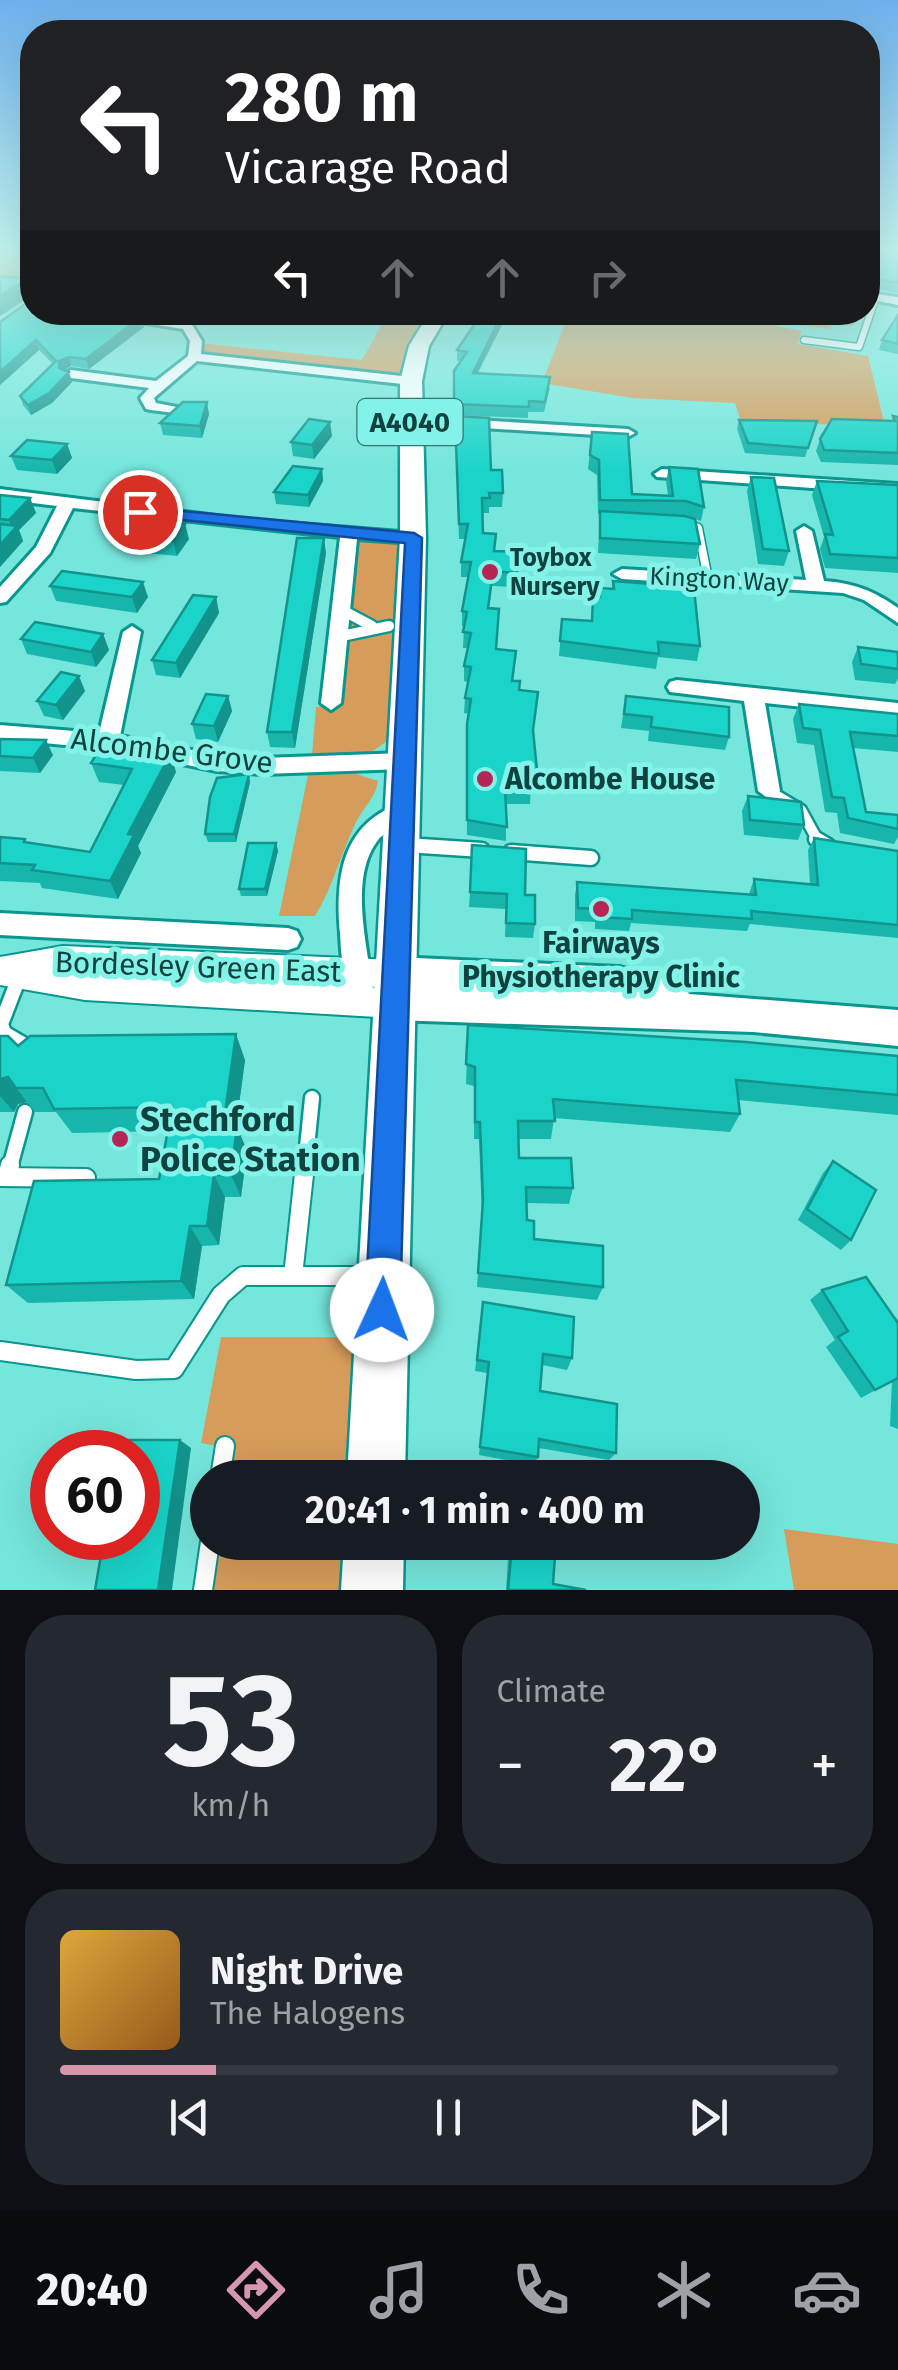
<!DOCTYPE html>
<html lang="en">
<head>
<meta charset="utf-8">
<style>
  :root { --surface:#171b24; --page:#242831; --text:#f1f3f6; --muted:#9ea1a6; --line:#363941; --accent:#d697ad }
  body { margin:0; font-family:"Fira Sans",sans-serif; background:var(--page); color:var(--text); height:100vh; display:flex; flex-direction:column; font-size:38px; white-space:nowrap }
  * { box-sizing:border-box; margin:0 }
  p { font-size:32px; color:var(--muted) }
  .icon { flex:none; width:55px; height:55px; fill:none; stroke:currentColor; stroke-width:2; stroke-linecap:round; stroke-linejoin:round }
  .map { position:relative; height:1590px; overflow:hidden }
  .drawer { display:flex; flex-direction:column; gap:25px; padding:25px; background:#0d0f14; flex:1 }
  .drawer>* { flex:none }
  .hud { position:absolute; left:20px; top:20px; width:860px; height:305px; border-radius:40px; box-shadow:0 10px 40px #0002; background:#202124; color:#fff; overflow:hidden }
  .speed { position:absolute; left:30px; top:1430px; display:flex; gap:20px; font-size:50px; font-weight:700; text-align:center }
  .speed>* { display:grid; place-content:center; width:130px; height:130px; border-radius:50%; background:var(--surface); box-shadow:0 10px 40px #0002; line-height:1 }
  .speed .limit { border:15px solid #d22; background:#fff; color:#111 }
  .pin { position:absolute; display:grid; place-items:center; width:85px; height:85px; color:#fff; margin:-42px; border:5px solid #fff; border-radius:50%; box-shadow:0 2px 10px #0007 }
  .me { position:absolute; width:110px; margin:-55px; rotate:2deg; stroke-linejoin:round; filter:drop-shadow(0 0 8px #0008) }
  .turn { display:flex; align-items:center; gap:35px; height:210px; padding:0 40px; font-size:45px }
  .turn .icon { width:130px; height:130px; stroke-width:2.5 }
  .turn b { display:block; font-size:70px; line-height:85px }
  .lanes { display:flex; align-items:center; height:95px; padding:0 40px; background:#0003; justify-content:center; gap:50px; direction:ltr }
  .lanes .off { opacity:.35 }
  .big { font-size:75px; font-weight:700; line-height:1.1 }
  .drawer .card { flex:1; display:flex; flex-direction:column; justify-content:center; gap:15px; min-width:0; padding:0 35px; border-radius:40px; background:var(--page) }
  .drawer .dial { align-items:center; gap:0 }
  .dial b { font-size:130px; line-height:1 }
  .song { display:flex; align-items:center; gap:30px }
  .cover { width:120px; height:120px; border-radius:15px; background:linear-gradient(135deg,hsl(40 70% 55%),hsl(30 70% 35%)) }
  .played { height:10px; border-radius:5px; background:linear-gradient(90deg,var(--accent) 20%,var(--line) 20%) }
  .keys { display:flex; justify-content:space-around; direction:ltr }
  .heat { display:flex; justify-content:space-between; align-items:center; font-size:55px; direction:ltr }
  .drawer .tiles { flex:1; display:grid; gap:25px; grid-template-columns:1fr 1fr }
  .card:last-child { grid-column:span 2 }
  .trip { position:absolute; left:190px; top:1460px; width:570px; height:100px; border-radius:50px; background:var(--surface); box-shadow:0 10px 40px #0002; font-weight:700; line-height:100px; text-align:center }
  .menu { display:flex; height:160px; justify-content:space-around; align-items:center; background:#090b0e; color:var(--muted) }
  .menu .icon { width:70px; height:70px }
  .menu .on { color:var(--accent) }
  .menu b { font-size:45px; color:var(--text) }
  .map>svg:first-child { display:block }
</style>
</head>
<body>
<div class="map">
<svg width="898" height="1590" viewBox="0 0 898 1590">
  <rect width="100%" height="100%" fill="#75e6dc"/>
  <g fill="#d69c5b">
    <polygon points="0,250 32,250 32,285 15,292 0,291"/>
    <polygon points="388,313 427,313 414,333 402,375 199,355 200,343 362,360"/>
    <polygon points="569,313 623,313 707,323 713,313 859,313 853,326 833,323 830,329 777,322 775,326 802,331 797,344 868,356 885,426 741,422 735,403 632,398 542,383"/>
    <polygon points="354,538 400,541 390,739 370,753 312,755 316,707 342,704"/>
    <path d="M 356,774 L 378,781 C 376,797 363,808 356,822 C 341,853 333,887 315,916 L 279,916 L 308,775 Z"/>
    <polygon points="221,1337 355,1337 346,1477 212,1477 216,1446 201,1443"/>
    <polygon points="207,1513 208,1542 342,1543 340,1590 198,1590"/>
    <polygon points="784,1529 898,1544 898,1590 794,1590"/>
  </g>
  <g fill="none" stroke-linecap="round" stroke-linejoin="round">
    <g stroke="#09968e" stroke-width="9">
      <polyline id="service-far4" points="804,340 859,347 876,297"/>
    </g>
    <g stroke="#09968e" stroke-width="11">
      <polyline id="service-far3" points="686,523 698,528 708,579"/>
    </g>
    <g stroke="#09968e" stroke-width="15">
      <g id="service-far2">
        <polyline points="340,609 372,626"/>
        <polyline points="337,637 389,626"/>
        <polyline points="769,791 801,810 818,841"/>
      </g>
    </g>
    <g stroke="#09968e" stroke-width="19">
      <g id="service-far1">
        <polyline points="816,839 828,846"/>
        <polyline points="406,845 482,850"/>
        <polyline points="511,852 591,858"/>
        <polyline points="20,975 1,1024 4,1033 33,1050"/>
        <polyline points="10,1167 25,1112"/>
        <polyline points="305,1167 312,1098"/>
      </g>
    </g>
    <g stroke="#09968e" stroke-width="22">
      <g id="service">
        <polyline points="0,1177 86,1178"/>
        <polyline points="7,1177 10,1165"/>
        <polyline points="293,1276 305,1165"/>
        <polyline points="0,1351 136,1370 174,1369 221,1295 243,1276 370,1276"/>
        <polyline points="220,1478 225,1446"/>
        <polyline points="203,1590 210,1542"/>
      </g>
    </g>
    <g stroke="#09968e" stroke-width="6">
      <g id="minor">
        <polygon points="868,293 898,297 898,305 868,299"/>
        <polygon points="109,312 191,323 202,341 201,354 411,377 418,381 411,385 197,361 154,398 156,403 182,408 182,414 151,410 146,409 140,398 149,388 71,378 64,374 71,370 156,381 188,356 190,341 183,329 114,318"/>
        <polygon points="409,416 628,429 635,433 628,437 404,423 404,417"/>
        <polygon points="662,469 898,484 898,494 657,477 654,474"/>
        <polygon points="0,489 249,520 413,533 421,538 413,543 357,539 341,703 331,710 321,703 340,537 73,508 50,553 6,602 0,603 0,587 36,547 57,506 0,499"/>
        <path d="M 804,526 L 812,531 L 824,581 C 854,583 874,591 898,608 L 898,623 L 864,600 L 843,593 L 622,579 L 613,574 L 622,569 L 806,580 L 796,531 Z"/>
        <polygon points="132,626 141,632 120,736 217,755 263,758 404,753 415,761 404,769 263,774 217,771 108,749 0,739 0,725 99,733 123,632"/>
        <polygon points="677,680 898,703 898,717 765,703 780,791 769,799 758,791 744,701 670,692 667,687 670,682"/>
        <path d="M 403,803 L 411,806 L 414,812 C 406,825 388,828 378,840 C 351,874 365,934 370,972 L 366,980 L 357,983 L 348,980 C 341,966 341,949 340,933 C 335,877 342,822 403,803 Z"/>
        <polygon points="0,913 288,928 297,931 301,939 297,947 288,950 0,935"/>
      </g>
    </g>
    <g stroke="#09968e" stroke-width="4">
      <polygon id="tertiary" points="63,946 395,960 406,964 411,974 406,984 371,987 406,993 411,1003 406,1013 394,1018 85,1000 0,985 0,957"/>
    </g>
    <g stroke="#09968e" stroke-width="6">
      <polygon id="secondary" points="395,957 619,967 684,984 689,994 898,1010 898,1046 753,1032 394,1020 380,1015 374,1003 380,991 388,988 376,974 382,962"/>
    </g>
    <g stroke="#09968e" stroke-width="5">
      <g id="primary">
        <polygon points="430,312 449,312 429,346 422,381 426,538 405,1478 347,1478 400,538 400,381 409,346"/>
        <polygon points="344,1542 404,1542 403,1590 341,1590"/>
      </g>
    </g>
    <use href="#service-far4" stroke="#fff" stroke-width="6"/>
    <use href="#service-far3" stroke="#fff" stroke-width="8"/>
    <use href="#service-far2" stroke="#fff" stroke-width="10"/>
    <use href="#service-far1" stroke="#fff" stroke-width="14"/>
    <use href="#service" stroke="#fff" stroke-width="18"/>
    <use href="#minor" fill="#fff" fill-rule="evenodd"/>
    <use href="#tertiary" fill="#fff" fill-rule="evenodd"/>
    <use href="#secondary" fill="#fff" fill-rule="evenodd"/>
    <use href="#primary" fill="#fff" fill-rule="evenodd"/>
  </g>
  <g fill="#16b6ad">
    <polygon points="868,250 898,250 898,293 868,288"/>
    <polygon points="27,279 30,288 144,327 89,369 71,366 64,370 72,382 52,403 31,415 23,405 20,396 53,364 39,350 0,385 0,322 31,300 31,296 0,316"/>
    <polygon points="503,312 506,312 506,317 478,373 550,388 544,412 528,412 528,418 454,415 454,371 461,361 457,361 457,350"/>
    <polygon points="898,315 898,354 879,350 882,340"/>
    <polygon points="209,414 202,438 163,435 160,423"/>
    <polygon points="455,416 491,470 503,493 502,507 489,507 489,513 482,513 483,533 495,551 520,552 516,587 492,586 489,608 496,649 515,666 513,681 520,690 533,732 537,770 536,785 531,785 530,804 506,804 506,841 467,835 466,740 469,714 464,713 465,698 468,682 464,681 464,666 468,648 463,648 464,626 462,626 462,611 468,577 461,577 461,562 465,539 459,539"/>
    <polygon points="893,416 898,417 898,465 821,462 816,451 820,439 892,421"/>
    <polygon points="739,420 817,421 805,457 745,453 737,429"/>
    <polygon points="592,432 632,494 668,496 666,481 669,467 704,507 701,521 695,519 700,544 696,559 598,553 600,514 598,514 597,475 588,469"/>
    <polygon points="332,436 314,459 293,456 291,442"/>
    <polygon points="67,444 72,458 57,474 17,470 11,456"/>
    <polygon points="322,469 323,481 309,507 276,504 274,492"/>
    <polygon points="751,477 789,551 784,566 758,564 747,491"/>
    <polygon points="817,481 898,485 898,573 825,568 820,549 824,537 812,495"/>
    <polygon points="0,495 30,498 36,513 19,530 23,541 0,567"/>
    <polygon points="142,538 189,539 177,556 146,553"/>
    <polygon points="326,553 295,748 270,747 267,732"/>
    <polygon points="664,577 700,646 697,661 658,657 656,669 559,656 562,619 591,621 593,597 599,597 600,588 612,589 613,581 662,585"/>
    <polygon points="50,586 148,597 137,613 56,601"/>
    <polygon points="216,597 219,613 180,678 156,675 152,660"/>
    <polygon points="103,634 109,650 96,667 27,654 21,639"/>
    <polygon points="858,647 898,652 898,679 895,684 855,680 852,662"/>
    <polygon points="85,691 63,720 44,716 37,701"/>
    <polygon points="228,696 232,711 218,742 196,739 192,724"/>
    <polygon points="626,696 729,737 725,750 648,741 649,731 621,728"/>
    <polygon points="799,704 898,714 898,752 853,748 866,812 898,815 898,837 894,844 840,833 837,813 825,812 814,745 797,743 793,719"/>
    <polygon points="0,739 53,755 40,773 0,771"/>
    <polygon points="91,763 176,772 138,846 141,853 118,899 42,888 40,883 0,881 0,837 25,839 27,842 90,852 124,785 99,782"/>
    <polygon points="250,782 236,842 208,842 205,834"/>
    <polygon points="748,796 804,825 798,840 744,835 742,811"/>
    <polygon points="814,838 898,851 898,938 750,924 747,931 631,923 629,931 595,929 595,922 575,921 575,895 577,882 749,894 754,879 810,884 808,850"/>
    <polygon points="276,843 278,851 267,896 241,896 239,889"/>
    <polygon points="470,892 525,895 535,924 533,938 505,937 506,909 469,907"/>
    <polygon points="468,1025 898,1056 898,1115 738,1100 740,1114 730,1132 554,1118 551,1139 519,1139 519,1158 573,1188 569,1204 527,1203 527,1220 534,1239 603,1287 597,1300 477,1287 482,1216 479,1139 474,1139 474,1086 466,1084"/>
    <polygon points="0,1036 18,1046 245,1060 236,1127 247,1150 241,1197 225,1197 219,1245 202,1246 194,1299 28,1303 6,1285 159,1179 168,1131 72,1133 56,1112 35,1112 27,1102 18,1104 14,1112 0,1112"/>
    <polygon points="833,1161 851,1240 841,1250 798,1220 823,1173"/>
    <polygon points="822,1290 898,1323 898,1429 890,1426 892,1381 861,1398 826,1347 835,1340 810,1300"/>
    <polygon points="483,1302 572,1358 567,1370 542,1365 540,1391 616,1453 609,1460 539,1448 538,1457 534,1465 479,1455 487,1373 475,1371"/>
    <polygon points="495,1542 556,1542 553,1584 586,1590 506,1590 508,1559 494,1557"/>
  </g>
  <g fill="#12948d">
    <polygon points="27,279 32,295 0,316 0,296"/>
    <polygon points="503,312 506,312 506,317 472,383 473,373"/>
    <polygon points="141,317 144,327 89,369 86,359"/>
    <polygon points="36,340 39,350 0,385 0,372"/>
    <polygon points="69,357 71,366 62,371 59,368 59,361"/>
    <polygon points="69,372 72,382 52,403 31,415 28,405"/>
    <polygon points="207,402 209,414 202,438 200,426"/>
    <polygon points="330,422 332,436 314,459 312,445"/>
    <polygon points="67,444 72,458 57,474 52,460"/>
    <polygon points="322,469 323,481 309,507 308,495"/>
    <polygon points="30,498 36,513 19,530 23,541 0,567 0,545 13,530 9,520"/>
    <polygon points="185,524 189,539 177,556 173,541"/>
    <polygon points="324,538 326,553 295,748 292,732"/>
    <polygon points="143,582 148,597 137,613 132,597"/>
    <polygon points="216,597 219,613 180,678 176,663"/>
    <polygon points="103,634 109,650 96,667 91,652"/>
    <polygon points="79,676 85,691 63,720 56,705"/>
    <polygon points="228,696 232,711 218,742 214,726"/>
    <polygon points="46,740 53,755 40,773 33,758"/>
    <polygon points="171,753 176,772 138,846 141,853 118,899 110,881 128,834"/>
    <polygon points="249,774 250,782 236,842 234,834"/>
    <polygon points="276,843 278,851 267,896 265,889"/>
    <polygon points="236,1034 245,1060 233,1150 223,1127"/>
    <polygon points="8,1077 27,1102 18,1104 14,1112 0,1096 0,1079"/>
    <polygon points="237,1127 247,1150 241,1197 231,1175"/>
    <polygon points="214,1175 225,1197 219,1245 207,1226"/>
    <polygon points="190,1226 202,1246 194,1299 181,1281"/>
    <polygon points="180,1440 191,1448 172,1590 158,1590"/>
  </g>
  <g fill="#1ad4c9" stroke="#12948d" stroke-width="2.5">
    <polygon points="868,250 898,250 898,283 868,278"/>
    <polygon points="0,276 27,279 0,296"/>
    <polygon points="30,286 32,287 32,312 109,312 141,317 86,359 69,357 59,361 59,368 69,372 49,393 28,405 20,396 56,361 36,340 0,372 0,322 31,300"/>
    <polygon points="483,312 503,312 473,373 550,377 545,402 529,401 529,407 454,404 454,371 467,352 457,350"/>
    <polygon points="898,315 898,344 882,340"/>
    <polygon points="183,402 207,402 200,426 160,423"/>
    <polygon points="455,416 489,418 491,470 502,470 503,493 489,493 490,498 482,498 483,533 496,534 494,551 520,552 517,573 493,571 488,608 499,609 496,649 516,651 512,681 520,681 519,690 538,692 533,730 537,770 530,770 532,789 505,789 507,827 467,820 467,724 471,699 465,698 471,667 464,666 471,633 463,632 467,612 462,611 471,562 461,562 468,524 459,524"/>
    <polygon points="893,416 898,417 898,453 824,450 820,439 832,419 895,421"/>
    <polygon points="309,419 330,422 312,445 291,442"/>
    <polygon points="739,420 817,421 808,448 748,443"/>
    <polygon points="592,432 628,434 632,494 673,496 669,467 698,469 704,507 686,501 600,500 599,460 590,455"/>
    <polygon points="27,440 67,444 52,460 11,456"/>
    <polygon points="293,466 322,469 308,495 274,492"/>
    <polygon points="751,477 774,478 789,551 763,549"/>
    <polygon points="817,481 898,485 898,558 830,554 825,534 833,535"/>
    <polygon points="0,495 30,498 9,520 0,519"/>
    <polygon points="600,511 685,516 695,519 700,544 600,538"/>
    <polygon points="155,521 185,524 173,541 142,538"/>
    <polygon points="0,524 17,526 0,545"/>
    <polygon points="297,538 324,538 292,732 267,732"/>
    <polygon points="62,571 143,582 132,597 50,586"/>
    <polygon points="664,577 693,579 700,646 658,642 659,654 560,641 562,619 592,621 593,597 600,597 600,588 614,589 613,581 664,585"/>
    <polygon points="193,595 216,597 176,663 152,660"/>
    <polygon points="35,622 103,634 91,652 21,639"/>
    <polygon points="858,647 898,652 898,669 861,664"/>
    <polygon points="61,672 79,676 56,705 37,701"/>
    <polygon points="206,694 228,696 214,726 192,724"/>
    <polygon points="626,696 729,707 729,737 651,727 652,717 624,714"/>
    <polygon points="799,704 898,714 898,736 850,732 866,812 898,815 898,829 848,818 844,798 832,797 820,730 803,728"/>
    <polygon points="0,739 46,740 33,758 0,756"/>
    <polygon points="102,745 171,753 128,834 134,835 110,881 32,870 35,865 0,863 0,837 25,839 24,842 90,852 132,769 91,763"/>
    <polygon points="249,774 234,834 205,834 210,797 217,778"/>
    <polygon points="748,796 801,802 804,825 750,820"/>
    <polygon points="814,838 898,851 898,925 751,911 752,919 632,910 632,919 598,917 597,909 578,908 577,882 756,895 754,879 818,885"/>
    <polygon points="248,843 276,843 265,889 239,889"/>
    <polygon points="472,845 526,849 525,895 535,895 535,924 506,923 507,894 470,892"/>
    <polygon points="468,1025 746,1042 898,1056 898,1095 736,1080 740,1114 553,1099 555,1121 518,1121 519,1158 571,1158 573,1188 526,1187 527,1220 534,1221 534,1239 603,1246 603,1287 478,1273 483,1200 480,1122 475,1122 475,1067 466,1064"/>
    <polygon points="236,1034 223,1127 237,1127 231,1175 214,1175 207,1226 190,1226 181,1281 6,1285 34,1181 159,1179 172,1107 54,1109 43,1088 16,1088 8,1077 0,1079 0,1036 8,1036 18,1046 30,1036"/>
    <polygon points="833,1161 876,1190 851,1240 807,1209"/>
    <polygon points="866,1277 898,1323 898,1378 875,1390 838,1337 848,1331 822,1290"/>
    <polygon points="483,1302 574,1317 572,1358 543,1354 540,1391 617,1404 616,1453 539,1439 538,1457 480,1447 489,1362 477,1360"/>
    <polygon points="120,1440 180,1440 158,1590 95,1590 104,1538 138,1538 138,1452 118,1452"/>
    <polygon points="497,1542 556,1542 553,1584 586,1590 508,1590 511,1556 496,1553"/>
  </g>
  <linearGradient id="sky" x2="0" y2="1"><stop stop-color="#6eb0ec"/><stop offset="0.53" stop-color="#c1f4ef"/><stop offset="1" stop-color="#c1f4ef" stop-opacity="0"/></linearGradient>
  <rect width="898" height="472" fill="url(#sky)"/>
  <polygon fill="#1a73e8" stroke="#114b97" stroke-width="2.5" points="140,507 414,533 422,538 400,1310 395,1322 382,1327 370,1322 365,1310 405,543 134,515 134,508"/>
  <g fill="#b52654" stroke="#83f3e9" stroke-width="4">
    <circle cx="490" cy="572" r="10"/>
    <circle cx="485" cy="779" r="10"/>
    <circle cx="601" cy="909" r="10"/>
    <circle cx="120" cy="1139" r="10"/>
  </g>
  <g text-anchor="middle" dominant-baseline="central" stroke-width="10" stroke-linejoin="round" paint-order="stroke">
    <g font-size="25" font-weight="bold" fill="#10423f" stroke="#83f3e9" text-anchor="start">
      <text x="510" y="558">Toybox<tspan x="510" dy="29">Nursery</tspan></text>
    </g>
    <g font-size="25" fill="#10423f" stroke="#83f3e9">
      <text transform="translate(719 580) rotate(3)">Kington Way</text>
    </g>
    <rect fill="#83f3e9" stroke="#327772" stroke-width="2.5" x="357.5" y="399" width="105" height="46" rx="8"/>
    <g font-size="28" font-weight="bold" fill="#10423f">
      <text x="410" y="422">A4040</text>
    </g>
    <g font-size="30" fill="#10423f" stroke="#83f3e9">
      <text transform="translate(172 751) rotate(7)">Alcombe Grove</text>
      <text transform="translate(198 967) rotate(2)">Bordesley Green East</text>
    </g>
    <g font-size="30" font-weight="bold" fill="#10423f" stroke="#83f3e9" text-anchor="start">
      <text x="505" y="779">Alcombe House</text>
      <text x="601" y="943" text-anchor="middle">Fairways<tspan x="601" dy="34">Physiotherapy Clinic</tspan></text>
    </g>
    <g font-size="35" font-weight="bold" fill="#10423f" stroke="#83f3e9" text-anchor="start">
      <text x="140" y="1119">Stechford<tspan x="140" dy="40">Police Station</tspan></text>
    </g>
  </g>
</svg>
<div class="speed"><div class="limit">60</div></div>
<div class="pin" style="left:140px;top:512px;background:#d93025"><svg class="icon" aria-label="arrive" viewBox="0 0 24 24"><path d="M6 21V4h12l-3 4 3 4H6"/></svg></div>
<svg class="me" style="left:382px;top:1310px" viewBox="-20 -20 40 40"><circle r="19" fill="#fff"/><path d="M0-13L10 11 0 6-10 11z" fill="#1a73e8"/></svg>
<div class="trip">20:41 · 1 min · 400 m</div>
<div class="hud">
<div class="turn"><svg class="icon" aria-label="left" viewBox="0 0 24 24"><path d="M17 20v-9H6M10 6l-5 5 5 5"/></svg><div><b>280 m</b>Vicarage Road</div></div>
<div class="lanes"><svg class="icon" aria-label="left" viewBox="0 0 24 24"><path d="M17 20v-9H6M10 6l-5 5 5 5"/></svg><svg class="icon off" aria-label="ahead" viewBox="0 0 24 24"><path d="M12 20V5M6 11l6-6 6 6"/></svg><svg class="icon off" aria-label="ahead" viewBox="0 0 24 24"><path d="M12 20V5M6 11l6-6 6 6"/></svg><svg class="icon off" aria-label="right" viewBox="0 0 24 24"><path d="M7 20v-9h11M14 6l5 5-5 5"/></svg></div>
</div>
</div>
<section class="drawer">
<div class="tiles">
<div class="card dial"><b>53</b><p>km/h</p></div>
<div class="card"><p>Climate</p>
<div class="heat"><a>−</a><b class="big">22°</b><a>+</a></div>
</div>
<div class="card">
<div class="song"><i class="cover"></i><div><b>Night Drive</b><p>The Halogens</p></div></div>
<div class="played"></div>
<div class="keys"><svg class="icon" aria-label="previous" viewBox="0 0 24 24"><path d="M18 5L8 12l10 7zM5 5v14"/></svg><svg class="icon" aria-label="pause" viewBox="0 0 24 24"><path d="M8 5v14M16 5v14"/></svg><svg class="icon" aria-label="next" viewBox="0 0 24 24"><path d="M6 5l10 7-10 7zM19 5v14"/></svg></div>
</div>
</div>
</section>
<nav class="menu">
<b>20:40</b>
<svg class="icon on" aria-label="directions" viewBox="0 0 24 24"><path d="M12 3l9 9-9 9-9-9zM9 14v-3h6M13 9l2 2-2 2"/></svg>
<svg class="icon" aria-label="music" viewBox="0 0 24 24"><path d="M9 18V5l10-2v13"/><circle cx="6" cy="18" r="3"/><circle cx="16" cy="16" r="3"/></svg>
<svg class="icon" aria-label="phone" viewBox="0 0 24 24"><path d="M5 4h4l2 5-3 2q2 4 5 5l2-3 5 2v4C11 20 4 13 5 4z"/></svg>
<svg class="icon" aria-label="climate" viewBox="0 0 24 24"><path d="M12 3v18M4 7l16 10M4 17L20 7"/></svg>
<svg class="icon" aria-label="car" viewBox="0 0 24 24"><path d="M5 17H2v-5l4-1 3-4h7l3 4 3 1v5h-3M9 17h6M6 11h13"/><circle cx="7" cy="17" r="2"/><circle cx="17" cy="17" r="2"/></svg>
</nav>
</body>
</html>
